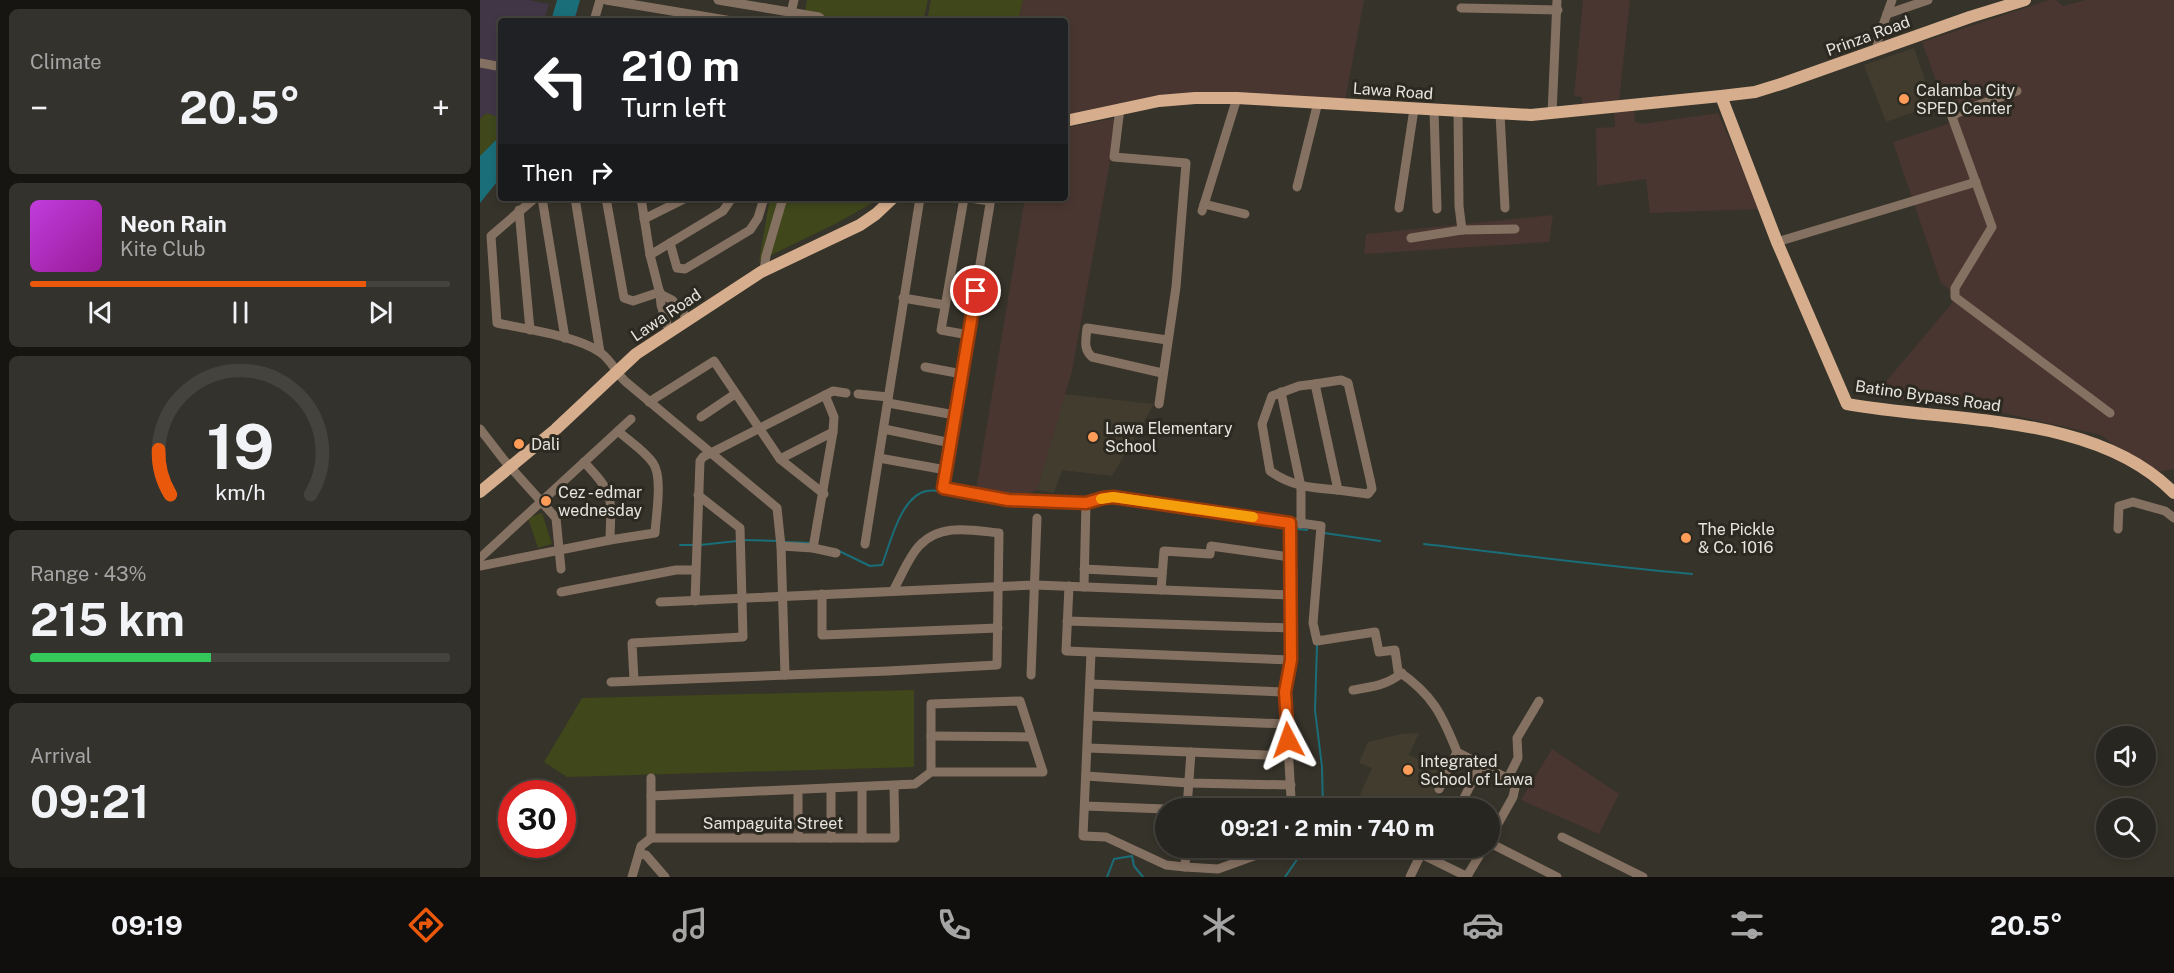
<!DOCTYPE html>
<html lang="en">
<head>
<meta charset="utf-8">
<style>
  :root { --surface:#282620; --page:#34322d; --text:#f1f3f6; --muted:#a5a5a5; --line:#44433e; --accent:#ea580c }
  body { margin:0; font-family:"Public Sans",sans-serif; background:var(--page); color:var(--text); height:100vh; display:flex; flex-direction:column; font-size:22px; white-space:nowrap }
  * { box-sizing:border-box; margin:0 }
  p { font-size:20px; color:var(--muted) }
  .icon { flex:none; width:33px; height:33px; fill:none; stroke:currentColor; stroke-width:2; stroke-linecap:round; stroke-linejoin:round }
  .map { position:relative; flex:1; overflow:hidden }
  .details { display:flex; flex-direction:column; gap:9px; padding:9px; background:#161512; width:480px }
  .details>* { flex:none }
  .hud { position:absolute; left:18px; top:18px; width:570px; height:183px; border-radius:6px; box-shadow:0 3px 9px #0003,0 0 0 2px var(--line); background:#202124; color:#fff; overflow:hidden }
  .tools { position:absolute; left:1616px; top:726px; display:grid; gap:12px }
  .tools a { display:grid; place-items:center; width:60px; height:60px; border-radius:50%; background:var(--surface); box-shadow:0 3px 9px #0003,0 0 0 2px var(--line); font-size:30px }
  .speed { position:absolute; left:18px; top:780px; display:flex; gap:12px; font-size:30px; font-weight:700; text-align:center }
  .speed>* { display:grid; place-content:center; width:78px; height:78px; border-radius:50%; background:var(--surface); box-shadow:0 3px 9px #0003,0 0 0 2px var(--line); line-height:1 }
  .speed .limit { border:9px solid #d22; background:#fff; color:#111 }
  .pin { position:absolute; display:grid; place-items:center; width:51px; height:51px; color:#fff; margin:-26px; border:3px solid #fff; border-radius:50%; box-shadow:0 2px 6px #0007 }
  .me { position:absolute; width:66px; margin:-33px; rotate:356deg; stroke-linejoin:round; filter:drop-shadow(0 0 4px #0008) }
  .turn { display:flex; align-items:center; gap:21px; height:126px; padding:0 24px; font-size:27px }
  .turn .icon { width:78px; height:78px; stroke-width:2.5 }
  .turn b { display:block; font-size:42px; line-height:51px }
  .then { display:flex; align-items:center; height:57px; padding:0 24px; background:#0003; gap:12px; font-size:22px }
  .big { font-size:45px; font-weight:700; line-height:1.1 }
  .details .card { flex:1; display:flex; flex-direction:column; justify-content:center; gap:9px; min-width:0; padding:0 21px; border-radius:9px; background:var(--page) }
  .details .dial { align-items:center; gap:0 }
  .dial svg { height:156px; overflow:visible; fill:none; stroke:var(--line); stroke-width:7; stroke-linecap:round; text-anchor:middle }
  .dial text { fill:var(--text); stroke:none }
  .song { display:flex; align-items:center; gap:18px }
  .cover { width:72px; height:72px; border-radius:9px; background:linear-gradient(135deg,hsl(290 70% 55%),hsl(300 70% 35%)) }
  .played { height:6px; border-radius:3px; background:linear-gradient(90deg,var(--accent) 80%,var(--line) 80%) }
  .keys { display:flex; justify-content:space-around; direction:ltr }
  .heat { display:flex; justify-content:space-between; align-items:center; font-size:33px; direction:ltr }
  .charge { height:9px; border-radius:4px; background:linear-gradient(90deg,#34c759 43%,var(--line) 0) }
  .trip { position:absolute; left:675px; top:798px; width:345px; height:60px; border-radius:30px; background:var(--surface); box-shadow:0 3px 9px #0003,0 0 0 2px var(--line); font-weight:700; line-height:60px; text-align:center }
  .dock { display:flex; height:96px; justify-content:space-around; align-items:center; background:#100f0d; color:var(--muted) }
  .dock .icon { width:42px; height:42px }
  .dock .on { color:var(--accent) }
  .dock b { font-size:27px; color:var(--text) }
  main { display:flex; flex:1; min-height:0 }
  .map>svg:first-child { display:block }
</style>
</head>
<body>
<main>
<section class="details">
<div class="card"><p>Climate</p>
<div class="heat"><a>−</a><b class="big">20.5°</b><a>+</a></div>
</div>
<div class="card">
<div class="song"><i class="cover"></i><div><b>Neon Rain</b><p>Kite Club</p></div></div>
<div class="played"></div>
<div class="keys"><svg class="icon" aria-label="previous" viewBox="0 0 24 24"><path d="M18 5L8 12l10 7zM5 5v14"/></svg><svg class="icon" aria-label="pause" viewBox="0 0 24 24"><path d="M8 5v14M16 5v14"/></svg><svg class="icon" aria-label="next" viewBox="0 0 24 24"><path d="M6 5l10 7-10 7zM19 5v14"/></svg></div>
</div>
<div class="card dial"><svg viewBox="0 0 100 80">
<path d="M14 69A42 42 0 1 1 86 69"/>
<path d="M14 69A42 42 0 0 1 8 46" stroke="#ea580c"/>
<text x="50" y="56" font-size="32" font-weight="700">19</text>
<text x="50" y="72" font-size="11">km/h</text>
</svg></div>
<div class="card"><p>Range · 43%</p><b class="big">215 km</b><div class="charge"></div></div>
<div class="card"><p>Arrival</p><b class="big">09:21</b></div>
</section>
<div class="map">
<svg width="1694" height="877" viewBox="0 0 1694 877">
  <rect width="100%" height="100%" fill="#36332a"/>
  <g fill="#413c2e">
    <polygon points="1434,48 1454,105 1406,122 1384,65"/>
    <polygon points="584,394 674,404 632,476 582,470 574,493 557,490"/>
    <polygon points="939,733 929,755 970,772 952,808 896,808 878,799 892,768 879,763 888,742 921,734"/>
  </g>
  <g fill="#493630">
    <polygon points="543,0 884,0 865,101 708,95 585,118 585,21 538,21"/>
    <polygon points="1103,0 1150,0 1139,101 1102,107 1102,97 1094,96"/>
    <polygon points="1569,0 1576,0 1583,6 1606,0 1694,0 1694,469 1677,472 1652,459 1621,435 1501,408 1393,397 1478,296 1461,283 1413,142 1471,123 1442,42"/>
    <polygon points="1154,108 1155,122 1162,124 1238,113 1280,209 1170,213 1166,179 1117,186 1116,128 1135,127 1134,111"/>
    <polygon points="636,118 630,162 592,371 557,490 542,496 496,490 545,198 585,198 585,128"/>
    <polygon points="1073,215 1069,242 884,254 886,234"/>
    <polygon points="1072,749 1139,794 1119,834 1041,800"/>
  </g>
  <polygon fill="#413646" points="0,0 48,0 69,4 64,21 21,21 21,118 6,113 0,119"/>
  <g fill="#3f471b">
    <polygon points="327,0 448,0 443,21 323,21"/>
    <polygon points="451,0 543,0 538,21 447,21"/>
    <polygon points="6,113 21,118 21,135 0,156 0,119"/>
    <polygon points="290,198 401,198 357,223 279,261"/>
    <polygon points="62,513 72,544 58,548 48,518"/>
    <polygon points="434,690 434,767 87,777 64,762 102,698"/>
  </g>
  <g fill="#1a6e79">
    <polygon points="77,0 100,0 94,21 71,21"/>
    <polygon points="21,135 21,177 0,203 0,156"/>
  </g>
  <g fill="none" stroke-linecap="round" stroke-linejoin="round">
    <g stroke="#1a6e79" stroke-width="2">
      <polyline points="502,500 530,505 577,506"/>
      <polyline points="710,512 801,526"/>
      <polyline points="818,529 827,530"/>
      <polyline points="844,533 900,541"/>
      <polyline points="262,540 298,541"/>
      <polyline points="304,542 331,543"/>
      <path d="M 944,544 C 1033,554 1122,566 1212,574"/>
      <polyline points="200,545 215,545"/>
      <polyline points="220,545 257,541"/>
      <path d="M 357,550 L 390,566 L 402,565 C 410,544 421,495 447,491 C 451,490 457,491 461,492"/>
      <polyline points="837,645 835,710 842,767 843,808"/>
      <polyline points="627,877 634,859 652,856 654,866 663,877"/>
      <polyline points="805,877 825,848"/>
    </g>
    <g stroke="#857161" stroke-width="9">
      <polyline points="126,0 252,21"/>
      <polyline points="238,0 339,17 343,21"/>
      <polyline points="981,8 1078,10"/>
      <polyline points="311,13 314,0"/>
      <polyline points="1407,14 1448,0"/>
      <polyline points="114,21 120,0"/>
      <polyline points="1397,42 1412,0"/>
      <polyline points="0,63 17,66"/>
      <polyline points="1537,91 1477,113 1472,117 1512,227 1475,288 1475,297 1630,413"/>
      <polyline points="640,108 634,157 706,163 696,287 679,404"/>
      <polyline points="954,110 957,209"/>
      <polyline points="978,112 979,206 982,230"/>
      <polyline points="1020,114 1025,208"/>
      <polyline points="1072,114 1077,0"/>
      <polyline points="817,187 838,102"/>
      <path d="M 55,198 L 11,236 L 17,323 C 46,329 98,336 121,353 C 132,361 136,373 146,382 L 297,508 L 301,546 L 305,675"/>
      <polyline points="62,198 85,338"/>
      <polyline points="95,198 120,352"/>
      <polyline points="126,198 144,298 153,301 180,292"/>
      <polyline points="161,198 170,255 180,294 181,305 189,331"/>
      <polyline points="484,198 461,330 489,335"/>
      <polyline points="490,198 510,201"/>
      <path d="M 511,198 L 463,488 L 528,500 L 606,503 L 623,498 L 633,497 L 841,526 L 833,623 L 837,641 L 895,632 L 899,652 L 915,650 L 918,671 C 952,694 962,714 977,752 L 1036,783 L 1033,797 L 1010,838"/>
      <polyline points="724,204 765,214"/>
      <polyline points="919,208 934,109"/>
      <polyline points="39,210 50,330"/>
      <polyline points="722,211 757,98"/>
      <polyline points="164,219 206,198"/>
      <polyline points="931,238 982,230 1035,229"/>
      <polyline points="1297,242 1496,182"/>
      <polyline points="190,243 197,268 205,269 270,230 278,218 284,198"/>
      <polyline points="170,255 243,211 252,198"/>
      <polyline points="284,270 286,256 303,198"/>
      <polyline points="180,294 192,300 208,319"/>
      <polyline points="423,298 465,305"/>
      <polyline points="445,367 482,374"/>
      <path d="M 682,373 L 612,357 C 603,349 606,340 607,328 L 687,340"/>
      <path d="M 835,384 L 858,490 C 833,488 812,487 790,471 L 782,424 L 792,396 L 819,386 Z"/>
      <polyline points="835,384 861,380 868,383 890,479 892,489 888,494 858,490"/>
      <polyline points="801,392 821,487 821,524"/>
      <polyline points="378,394 408,397"/>
      <polyline points="169,402 234,361 300,459 344,494"/>
      <polyline points="408,403 475,415"/>
      <polyline points="221,417 255,394"/>
      <polyline points="0,429 24,460 76,518 81,569"/>
      <polyline points="404,429 471,443"/>
      <polyline points="399,458 466,470"/>
      <polyline points="300,459 353,432"/>
      <path d="M 104,462 C 135,495 131,495 130,540"/>
      <polyline points="1638,529 1639,506 1653,502 1685,511 1694,518"/>
      <polyline points="385,544 440,198"/>
      <polyline points="301,546 333,548 356,553"/>
      <polyline points="333,548 353,432 354,417 345,395"/>
      <polyline points="0,558 151,419"/>
      <path d="M 0,566 L 130,540 L 175,533 C 176,515 183,477 173,463 C 165,451 149,441 138,431"/>
      <polyline points="604,569 682,573"/>
      <polyline points="589,586 586,651 811,660"/>
      <polyline points="604,587 606,503"/>
      <polyline points="681,590 684,551 730,554 731,546 810,557"/>
      <polyline points="81,592 196,570 215,570"/>
      <polyline points="342,594 342,635 518,628"/>
      <polyline points="215,601 220,461 223,457 353,391 366,393"/>
      <polyline points="180,602 555,585 811,595"/>
      <polyline points="587,621 811,628"/>
      <polyline points="611,653 603,836 626,837 686,865 705,867 738,869 785,852 787,848"/>
      <polyline points="551,675 557,518"/>
      <polyline points="154,680 152,643 263,637 260,528 218,495"/>
      <path d="M 131,682 L 408,671 L 517,665 L 519,533 C 491,530 460,523 439,546 C 428,558 421,577 413,591"/>
      <polyline points="610,684 805,692"/>
      <path d="M 873,690 C 892,687 907,685 922,673"/>
      <polyline points="609,716 807,724"/>
      <polyline points="451,736 551,737"/>
      <polyline points="608,748 809,756"/>
      <polyline points="606,776 709,783 811,785"/>
      <polyline points="1028,778 1038,758 1037,738 1059,701"/>
      <polyline points="382,787 382,838"/>
      <polyline points="959,789 977,752"/>
      <polyline points="171,796 435,784 451,772 563,772 540,701 451,704 451,772"/>
      <polyline points="605,806 686,809"/>
      <polyline points="707,808 711,752"/>
      <polyline points="806,808 811,798 805,692 811,660 810,523"/>
      <polyline points="979,808 1001,764"/>
      <polyline points="1082,837 1163,877"/>
      <polyline points="171,838 415,838 414,786"/>
      <polyline points="171,838 171,778"/>
      <polyline points="318,838 318,790"/>
      <polyline points="351,838 351,788"/>
      <polyline points="1010,843 1077,877"/>
      <polyline points="160,854 166,855 185,877"/>
      <polyline points="705,867 706,848"/>
      <polyline points="987,876 1004,848"/>
      <polyline points="152,877 161,846 171,838"/>
      <polyline points="930,877 941,854 988,877"/>
    </g>
    <g stroke="#d7ae8d" stroke-width="12">
      <path d="M 1241,96 L 1297,242 L 1367,404 C 1470,423 1615,412 1694,493"/>
      <polyline points="585,121 679,101 715,98 757,98 1051,115 1241,96 1275,92 1304,83 1490,17 1545,0"/>
      <polyline points="0,492 76,429 156,354 281,272 380,225 396,214 413,198"/>
    </g>
  </g>
  <g fill="none" stroke-linecap="round" stroke-linejoin="round">
    <g stroke="#983908" stroke-width="15">
      <polyline id="route" points="496,291 463,488 528,500 606,503 623,498 633,497 810,523 811,660 805,692 808,740"/>
    </g>
    <use href="#route" stroke="#ea580c" stroke-width="10"/>
    <polyline stroke="#f59e0b" stroke-width="10" points="621,499 633,497 773,517"/>
  </g>
  <g fill="#fe9c58" stroke="#2c2921" stroke-width="2">
    <circle cx="1424" cy="99" r="6"/>
    <circle cx="613" cy="437" r="6"/>
    <circle cx="39" cy="444" r="6"/>
    <circle cx="66" cy="501" r="6"/>
    <circle cx="1206" cy="538" r="6"/>
    <circle cx="928" cy="770" r="6"/>
  </g>
  <g text-anchor="middle" dominant-baseline="central" stroke-width="6" stroke-linejoin="round" paint-order="stroke">
    <g font-size="16" fill="#e6e4de" stroke="#2c2921">
      <text transform="translate(1388 36) rotate(-20)">Prinza Road</text>
      <text transform="translate(913 91) rotate(4)">Lawa Road</text>
      <text transform="translate(186 315) rotate(-34)">Lawa Road</text>
      <text transform="translate(1448 396) rotate(8)">Batino Bypass Road</text>
      <text x="293" y="823">Sampaguita Street</text>
    </g>
    <g font-size="16" fill="#e6e4de" stroke="#2c2921" text-anchor="start">
      <text x="1436" y="90">Calamba City<tspan x="1436" dy="18">SPED Center</tspan></text>
      <text x="625" y="428">Lawa Elementary<tspan x="625" dy="18">School</tspan></text>
      <text x="51" y="444">Dali</text>
      <text x="78" y="492">Cez - edmar<tspan x="78" dy="18">wednesday</tspan></text>
      <text x="1218" y="529">The Pickle<tspan x="1218" dy="18">&amp; Co. 1016</tspan></text>
      <text x="940" y="761">Integrated<tspan x="940" dy="18">School of Lawa</tspan></text>
    </g>
  </g>
</svg>
<div class="tools">
<a><svg class="icon" aria-label="sound" viewBox="0 0 24 24"><path d="M4 9h4l5-4v14l-5-4H4zM17 9q2 3 0 6"/></svg></a>
<a><svg class="icon" aria-label="search" viewBox="0 0 24 24"><circle cx="10" cy="10" r="6"/><path d="M15 15l6 6"/></svg></a>
</div>
<div class="speed"><div class="limit">30</div></div>
<div class="pin" style="left:496px;top:291px;background:#d93025"><svg class="icon" aria-label="arrive" viewBox="0 0 24 24"><path d="M6 21V4h12l-3 4 3 4H6"/></svg></div>
<svg class="me" style="left:808px;top:740px" viewBox="-20 -20 40 40"><path d="M0-17L14 15 0 8-14 15z" fill="#ea580c" stroke="#fff" stroke-width="4"/></svg>
<div class="trip">09:21 · 2 min · 740 m</div>
<div class="hud">
<div class="turn"><svg class="icon" aria-label="left" viewBox="0 0 24 24"><path d="M17 20v-9H6M10 6l-5 5 5 5"/></svg><div><b>210 m</b>Turn left</div></div>
<div class="then">Then<svg class="icon" aria-label="right" viewBox="0 0 24 24"><path d="M7 20v-9h11M14 6l5 5-5 5"/></svg></div>
</div>
</div>
</main>
<nav class="dock">
<b>09:19</b>
<svg class="icon on" aria-label="directions" viewBox="0 0 24 24"><path d="M12 3l9 9-9 9-9-9zM9 14v-3h6M13 9l2 2-2 2"/></svg>
<svg class="icon" aria-label="music" viewBox="0 0 24 24"><path d="M9 18V5l10-2v13"/><circle cx="6" cy="18" r="3"/><circle cx="16" cy="16" r="3"/></svg>
<svg class="icon" aria-label="phone" viewBox="0 0 24 24"><path d="M5 4h4l2 5-3 2q2 4 5 5l2-3 5 2v4C11 20 4 13 5 4z"/></svg>
<svg class="icon" aria-label="climate" viewBox="0 0 24 24"><path d="M12 3v18M4 7l16 10M4 17L20 7"/></svg>
<svg class="icon" aria-label="car" viewBox="0 0 24 24"><path d="M5 17H2v-5l4-1 3-4h7l3 4 3 1v5h-3M9 17h6M6 11h13"/><circle cx="7" cy="17" r="2"/><circle cx="17" cy="17" r="2"/></svg>
<svg class="icon" aria-label="filters" viewBox="0 0 24 24"><path d="M4 7h16M4 17h16"/><circle cx="9" cy="7" r="2"/><circle cx="15" cy="17" r="2"/></svg>
<b>20.5°</b>
</nav>
</body>
</html>
